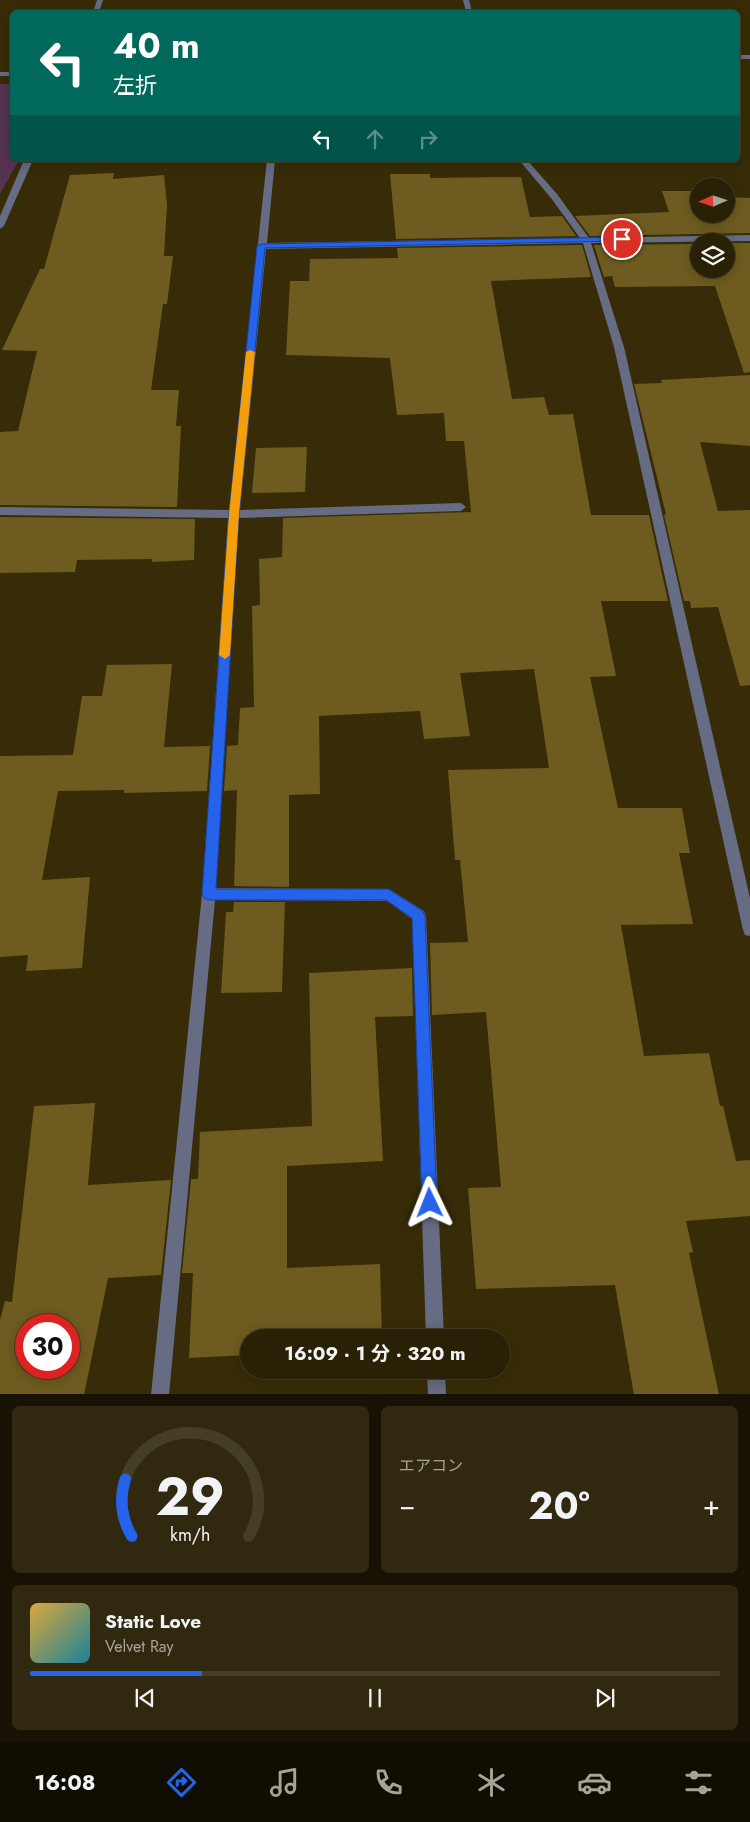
<!DOCTYPE html>
<html lang="ja">
<head>
<meta charset="utf-8">
<style>
  :root { --surface:#292105; --page:#31290f; --text:#f1f3f6; --muted:#a5a39a; --line:#453e27; --accent:#2563eb }
  body { margin:0; font-family:Jost,"Noto Sans JP",sans-serif; background:var(--page); color:var(--text); height:100vh; display:flex; flex-direction:column; font-size:19px; white-space:nowrap }
  * { box-sizing:border-box; margin:0 }
  p { font-size:16px; color:var(--muted) }
  .icon { flex:none; width:28px; height:28px; fill:none; stroke:currentColor; stroke-width:2; stroke-linecap:round; stroke-linejoin:round }
  .map { position:relative; height:1394px; overflow:hidden }
  .side { display:flex; flex-direction:column; gap:12px; padding:12px; background:#171203; flex:1 }
  .side>* { flex:none }
  .hud { position:absolute; left:10px; top:10px; width:730px; height:152px; border-radius:8px; box-shadow:0 2px 12px #0003,0 0 0 1px var(--line); background:#00695c; color:#fff; overflow:hidden }
  .needle { width:32px; rotate:267deg }
  .fabs { position:absolute; left:690px; top:178px; display:grid; gap:10px }
  .fabs a { display:grid; place-items:center; width:45px; height:45px; border-radius:50%; background:var(--surface); box-shadow:0 2px 12px #0003,0 0 0 1px var(--line); font-size:25px }
  .speed { position:absolute; left:15px; top:1314px; display:flex; gap:10px; font-size:25px; font-weight:700; text-align:center }
  .speed>* { display:grid; place-content:center; width:65px; height:65px; border-radius:50%; background:var(--surface); box-shadow:0 2px 12px #0003,0 0 0 1px var(--line); line-height:1 }
  .speed .limit { border:8px solid #d22; background:#fff; color:#111 }
  .pin { position:absolute; display:grid; place-items:center; width:42px; height:42px; color:#fff; margin:-21px; border:2px solid #fff; border-radius:50%; box-shadow:0 1px 5px #0007 }
  .me { position:absolute; width:55px; margin:-28px; rotate:358deg; stroke-linejoin:round; filter:drop-shadow(0 0 4px #0008) }
  .turn { display:flex; align-items:center; gap:18px; height:105px; padding:0 20px; font-size:22px }
  .turn .icon { width:65px; height:65px; stroke-width:2.5 }
  .turn b { display:block; font-size:35px; line-height:42px }
  .lanes { display:flex; align-items:center; height:48px; padding:0 20px; background:#0003; justify-content:center; gap:25px; direction:ltr }
  .lanes .off { opacity:.35 }
  .big { font-size:38px; font-weight:700; line-height:1.1 }
  .side .widget { flex:1; display:flex; flex-direction:column; justify-content:center; gap:8px; min-width:0; padding:0 18px; border-radius:8px; background:var(--page) }
  .side .dial { align-items:center; gap:0 }
  .dial svg { height:130px; overflow:visible; fill:none; stroke:var(--line); stroke-width:7; stroke-linecap:round; text-anchor:middle }
  .dial text { fill:var(--text); stroke:none }
  .song { display:flex; align-items:center; gap:15px }
  .cover { width:60px; height:60px; border-radius:8px; background:linear-gradient(135deg,hsl(40 70% 55%),hsl(190 70% 35%)) }
  .played { height:5px; border-radius:2px; background:linear-gradient(90deg,var(--accent) 25%,var(--line) 25%) }
  .keys { display:flex; justify-content:space-around; direction:ltr }
  .heat { display:flex; justify-content:space-between; align-items:center; font-size:28px; direction:ltr }
  .side .tiles { flex:1; display:grid; gap:12px; grid-template-columns:1fr 1fr }
  .widget:last-child { grid-column:span 2 }
  .trip { position:absolute; left:240px; top:1329px; width:270px; height:50px; border-radius:25px; background:var(--surface); box-shadow:0 2px 12px #0003,0 0 0 1px var(--line); font-weight:700; line-height:50px; text-align:center }
  .menu { display:flex; height:80px; justify-content:space-around; align-items:center; background:#100d02; color:var(--muted) }
  .menu .icon { width:35px; height:35px }
  .menu .on { color:var(--accent) }
  .menu b { font-size:22px; color:var(--text) }
  .map>svg:first-child { display:block }
</style>
</head>
<body>
<div class="map">
<svg width="750" height="1395" viewBox="0 0 750 1395">
  <rect width="100%" height="100%" fill="#372c07"/>
  <polygon fill="#553451" points="0,84 12,84 12,160 19,160 0,194"/>
  <g fill="#6d5b1f" fill-rule="evenodd">
    <polygon points="114,173 113,179 164,175 167,205 164,256 173,256 167,304 163,304 151,390 179,390 176,426 181,426 177,507 0,505 0,432 18,431 37,351 2,350 40,269 44,269 70,175"/>
    <polygon points="390,174 430,174 430,178 521,177 530,217 562,216 576,236 396,239"/>
    <polygon points="662,191 694,191 696,196 699,196 699,214 726,214 726,197 750,198 750,233 590,236 575,216 669,212"/>
    <polygon points="726,243 750,243 750,372 744,373 715,286 615,287 612,276 604,277 594,245 699,244 699,269 726,269"/>
    <polygon points="582,245 591,277 491,281 512,399 544,397 549,415 573,414 591,515 649,515 668,601 601,601 616,676 590,677 618,808 682,808 690,853 679,853 693,924 621,925 644,1056 709,1053 720,1106 723,1106 736,1161 750,1160 750,1216 686,1221 693,1252 689,1253 719,1395 634,1395 615,1285 476,1289 468,1188 501,1187 486,1012 432,1015 430,943 468,942 460,860 455,860 448,770 549,768 534,669 460,673 470,736 424,739 420,711 319,716 320,794 289,795 289,887 234,886 237,790 224,791 227,746 238,745 240,708 254,707 252,606 260,605 259,559 282,557 283,518 471,512 464,441 446,441 444,413 397,415 390,358 286,355 290,281 309,281 310,259 398,258 397,248"/>
    <polygon points="750,375 750,446 700,442 718,511 750,510 750,685 740,686 718,607 691,608 690,601 684,601 664,515 666,514 634,384 662,383 661,380"/>
    <polygon points="307,447 305,492 252,493 256,448"/>
    <polygon points="0,517 195,519 194,560 152,562 152,559 77,560 75,572 0,573"/>
    <polygon points="172,664 164,747 210,746 207,791 124,793 124,790 58,791 42,880 90,877 82,968 26,971 28,955 0,957 0,756 73,755 82,696 102,696 107,665"/>
    <polygon points="234,902 285,902 282,992 221,993 226,912 233,912"/>
    <polygon points="412,968 413,1016 375,1017 383,1161 287,1166 287,1268 380,1264 382,1338 249,1338 249,1355 189,1358 193,1273 182,1273 191,1179 198,1179 200,1132 312,1126 309,973"/>
    <path d="M 95,1103 L 88,1185 L 171,1180 L 161,1275 L 108,1278 L 84,1395 L 0,1395 L 0,1320 L 5,1301 L 12,1302 L 34,1106 ZM 26,1325 L 69,1325 L 69,1368 L 26,1368 Z"/>
  </g>
  <g fill="none" stroke-linecap="round" stroke-linejoin="round">
    <g fill="#656c83" fill-rule="evenodd">
      <polygon points="97,0 103,0 99,12 93,12"/>
      <polygon points="463,0 469,0 472,12 466,12"/>
      <rect x="738" y="55" width="12" height="4"/>
      <rect x="0" y="72" width="12" height="4"/>
      <polygon points="24,160 139,160 135,162 32,162 4,226 0,229 0,216"/>
      <polygon points="267,160 275,160 267,243 580,238 551,198 519,160 527,160 557,194 589,238 750,235 750,241 591,243 624,347 750,898 750,936 745,935 743,930 614,347 583,243 266,249 240,510 461,503 466,507 461,511 239,518 216,888 389,889 424,911 426,916 444,1338 426,1338 412,919 387,901 215,900 169,1395 151,1395 202,894 228,518 0,515 0,507 229,510"/>
      <polygon points="427,1370 445,1370 446,1395 428,1395"/>
    </g>
  </g>
  <polygon fill="#2563eb" stroke="#184099" points="622,237 626,239 625,241 265,248 239,514 216,889 388,889 423,911 425,916 437,1203 435,1209 430,1211 424,1209 422,1203 412,918 386,900 209,900 204,898 202,894 229,514 257,246 261,244"/>
  <polygon fill="#f59e0b" points="250,350 255,352 239,514 230,655 225,659 219,655 229,514 246,352"/>
</svg>
<div class="fabs">
<a><svg class="needle" viewBox="-14 -14 28 28"><path d="M0-13l5 13h-10z" fill="#e53935"/><path d="M0 13l5-13h-10z" fill="#a5a39a"/></svg></a>
<a><svg class="icon" aria-label="layers" viewBox="0 0 24 24"><path d="M12 4l9 5-9 5-9-5zM3 14l9 5 9-5"/></svg></a>
</div>
<div class="speed"><div class="limit">30</div></div>
<div class="pin" style="left:622px;top:239px;background:#d93025"><svg class="icon" aria-label="arrive" viewBox="0 0 24 24"><path d="M6 21V4h12l-3 4 3 4H6"/></svg></div>
<svg class="me" style="left:430px;top:1203px" viewBox="-20 -20 40 40"><path d="M0-17L14 15 0 8-14 15z" fill="#2563eb" stroke="#fff" stroke-width="4"/></svg>
<div class="trip">16:09 · 1 分 · 320 m</div>
<div class="hud">
<div class="turn"><svg class="icon" aria-label="left" viewBox="0 0 24 24"><path d="M17 20v-9H6M10 6l-5 5 5 5"/></svg><div><b>40 m</b>左折</div></div>
<div class="lanes"><svg class="icon" aria-label="left" viewBox="0 0 24 24"><path d="M17 20v-9H6M10 6l-5 5 5 5"/></svg><svg class="icon off" aria-label="ahead" viewBox="0 0 24 24"><path d="M12 20V5M6 11l6-6 6 6"/></svg><svg class="icon off" aria-label="right" viewBox="0 0 24 24"><path d="M7 20v-9h11M14 6l5 5-5 5"/></svg></div>
</div>
</div>
<section class="side">
<div class="tiles">
<div class="widget dial"><svg viewBox="0 0 100 80">
<path d="M14 69A42 42 0 1 1 86 69"/>
<path d="M14 69A42 42 0 0 1 10 34" stroke="#2563eb"/>
<text x="50" y="56" font-size="32" font-weight="700">29</text>
<text x="50" y="72" font-size="11">km/h</text>
</svg></div>
<div class="widget"><p>エアコン</p>
<div class="heat"><a>−</a><b class="big">20°</b><a>+</a></div>
</div>
<div class="widget">
<div class="song"><i class="cover"></i><div><b>Static Love</b><p>Velvet Ray</p></div></div>
<div class="played"></div>
<div class="keys"><svg class="icon" aria-label="previous" viewBox="0 0 24 24"><path d="M18 5L8 12l10 7zM5 5v14"/></svg><svg class="icon" aria-label="pause" viewBox="0 0 24 24"><path d="M8 5v14M16 5v14"/></svg><svg class="icon" aria-label="next" viewBox="0 0 24 24"><path d="M6 5l10 7-10 7zM19 5v14"/></svg></div>
</div>
</div>
</section>
<nav class="menu">
<b>16:08</b>
<svg class="icon on" aria-label="directions" viewBox="0 0 24 24"><path d="M12 3l9 9-9 9-9-9zM9 14v-3h6M13 9l2 2-2 2"/></svg>
<svg class="icon" aria-label="music" viewBox="0 0 24 24"><path d="M9 18V5l10-2v13"/><circle cx="6" cy="18" r="3"/><circle cx="16" cy="16" r="3"/></svg>
<svg class="icon" aria-label="phone" viewBox="0 0 24 24"><path d="M5 4h4l2 5-3 2q2 4 5 5l2-3 5 2v4C11 20 4 13 5 4z"/></svg>
<svg class="icon" aria-label="climate" viewBox="0 0 24 24"><path d="M12 3v18M4 7l16 10M4 17L20 7"/></svg>
<svg class="icon" aria-label="car" viewBox="0 0 24 24"><path d="M5 17H2v-5l4-1 3-4h7l3 4 3 1v5h-3M9 17h6M6 11h13"/><circle cx="7" cy="17" r="2"/><circle cx="17" cy="17" r="2"/></svg>
<svg class="icon" aria-label="filters" viewBox="0 0 24 24"><path d="M4 7h16M4 17h16"/><circle cx="9" cy="7" r="2"/><circle cx="15" cy="17" r="2"/></svg>
</nav>
</body>
</html>
